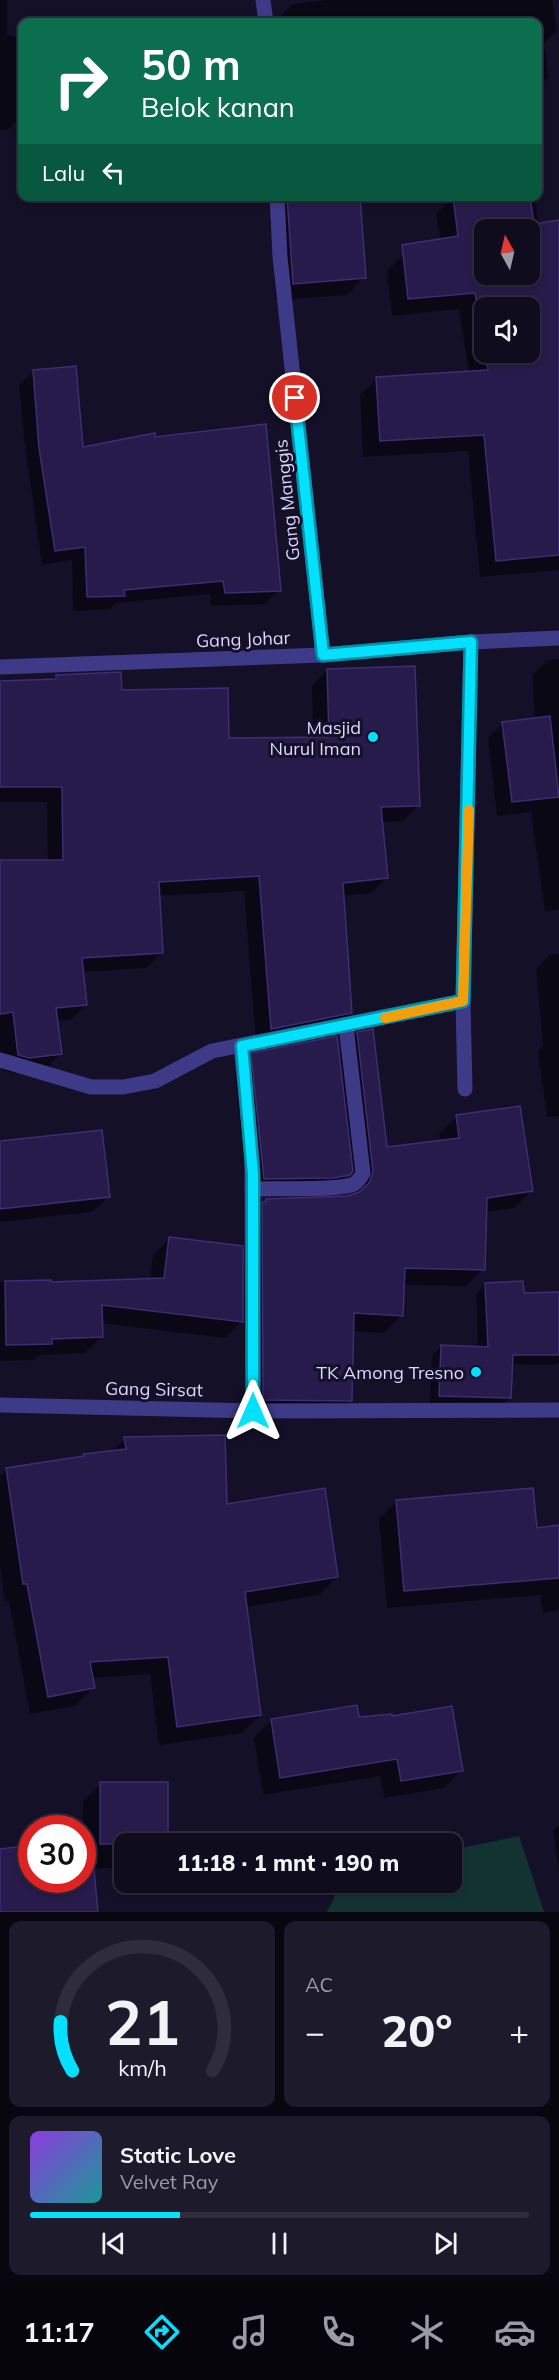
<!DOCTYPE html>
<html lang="id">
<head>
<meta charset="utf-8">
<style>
  :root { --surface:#0f0c1e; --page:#1d1a2b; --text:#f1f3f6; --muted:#9b9ba4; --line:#2f2c3c; --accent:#03e1ff }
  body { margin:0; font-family:Mulish,sans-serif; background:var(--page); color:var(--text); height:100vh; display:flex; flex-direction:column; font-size:22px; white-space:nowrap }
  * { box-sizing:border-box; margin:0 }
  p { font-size:20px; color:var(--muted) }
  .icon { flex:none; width:33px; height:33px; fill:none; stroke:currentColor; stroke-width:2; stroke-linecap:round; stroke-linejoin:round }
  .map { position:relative; height:1912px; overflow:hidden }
  .panel { display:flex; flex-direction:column; gap:9px; padding:9px; background:#080710; flex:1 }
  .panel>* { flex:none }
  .hud { position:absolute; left:18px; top:18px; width:524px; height:183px; border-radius:12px; box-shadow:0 3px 9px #0003,0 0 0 2px var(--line); background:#0b6e4f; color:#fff; overflow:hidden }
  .needle { width:39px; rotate:352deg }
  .buttons { position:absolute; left:474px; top:219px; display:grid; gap:12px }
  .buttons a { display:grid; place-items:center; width:66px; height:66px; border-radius:12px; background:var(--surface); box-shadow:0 3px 9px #0003,0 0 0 2px var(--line); font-size:30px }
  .speed { position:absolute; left:18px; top:1815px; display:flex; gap:12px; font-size:30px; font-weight:700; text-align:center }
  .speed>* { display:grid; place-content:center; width:78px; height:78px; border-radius:50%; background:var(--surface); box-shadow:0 3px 9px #0003,0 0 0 2px var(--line); line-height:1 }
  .speed .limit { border:9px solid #d22; background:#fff; color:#111 }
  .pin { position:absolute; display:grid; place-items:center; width:51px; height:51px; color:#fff; margin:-26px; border:3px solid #fff; border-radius:50%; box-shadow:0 2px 6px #0007 }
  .me { position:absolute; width:66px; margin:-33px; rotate:0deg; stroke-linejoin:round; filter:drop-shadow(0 0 4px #0008) }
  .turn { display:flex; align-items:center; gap:21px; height:126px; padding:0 24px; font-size:27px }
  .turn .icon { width:78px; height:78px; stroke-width:2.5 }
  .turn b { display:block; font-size:42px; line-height:51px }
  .then { display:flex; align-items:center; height:57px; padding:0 24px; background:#0003; gap:12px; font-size:22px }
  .big { font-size:45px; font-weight:800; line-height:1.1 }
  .panel .tile { flex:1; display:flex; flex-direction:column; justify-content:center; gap:9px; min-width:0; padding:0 21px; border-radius:12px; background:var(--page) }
  .panel .dial { align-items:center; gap:0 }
  .dial svg { height:156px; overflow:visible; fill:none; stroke:var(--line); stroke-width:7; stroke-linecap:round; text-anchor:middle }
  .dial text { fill:var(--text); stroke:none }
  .song { display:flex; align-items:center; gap:18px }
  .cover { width:72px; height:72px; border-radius:9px; background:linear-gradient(135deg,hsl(270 70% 55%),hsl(180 70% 35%)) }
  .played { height:6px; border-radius:3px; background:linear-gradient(90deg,var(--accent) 30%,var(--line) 30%) }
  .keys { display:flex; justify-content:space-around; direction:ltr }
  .heat { display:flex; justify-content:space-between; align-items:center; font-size:33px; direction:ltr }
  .panel .tiles { flex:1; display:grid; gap:9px; grid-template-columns:1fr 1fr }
  .tile:last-child { grid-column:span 2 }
  .trip { position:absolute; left:114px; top:1833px; width:348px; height:60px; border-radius:12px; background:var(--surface); box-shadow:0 3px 9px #0003,0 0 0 2px var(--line); font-weight:800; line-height:60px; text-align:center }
  .dock { display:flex; height:96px; justify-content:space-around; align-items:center; background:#06050c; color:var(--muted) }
  .dock .icon { width:42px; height:42px }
  .dock .current { color:var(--accent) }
  .dock b { font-size:27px; color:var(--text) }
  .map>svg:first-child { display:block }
</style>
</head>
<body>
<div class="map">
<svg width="559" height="1912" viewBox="0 0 559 1912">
  <rect width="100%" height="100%" fill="#141028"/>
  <polygon fill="#133332" points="519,1836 544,1912 327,1912 341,1883 452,1882 452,1850"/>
  <g fill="#0007" fill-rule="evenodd">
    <polygon points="0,0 7,0 7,34 22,38 22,115 7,130 0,130"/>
    <polygon points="328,0 552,0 557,30 544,43 548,77 537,88 537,22 275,22 292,4"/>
    <path d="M 450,196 L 534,196 L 539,225 L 559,222 L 559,570 L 480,577 L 468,451 L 363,457 L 360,395 L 377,378 L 469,373 L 459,309 L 392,316 L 387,271 L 404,254 L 442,250 L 436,214 L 451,199 ZM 484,230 L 530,230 L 530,274 L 484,274 ZM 484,308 L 530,308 L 530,352 L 484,352 Z"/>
    <polygon points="288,203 364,277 347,295 276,300 270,220"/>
    <polygon points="33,371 82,449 154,439 279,590 265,604 211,606 210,594 116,603 109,609 73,611 72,560 42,565 24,437 19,385"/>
    <polygon points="559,659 559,909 545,912 531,812 497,816 488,738 503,723 535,719 532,675 548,660"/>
    <polygon points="327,670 419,805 403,821 381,822 387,878 371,893 343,896 351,1013 335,1028 256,1044 244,891 158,896 161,953 146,968 82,972 86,1005 70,1020 56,1021 60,1054 45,1070 13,1073 3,1070 0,1048 0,862 48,862 47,802 0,802 0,682 52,681 56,676 121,692 227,739 313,738 312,686"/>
    <polygon points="559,954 559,1116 547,1117 538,1051 543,1046 536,969 549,955"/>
    <polygon points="357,1034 386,1149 441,1142 439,1134 456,1117 531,1191 514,1208 485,1212 483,1269 466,1286 403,1285 401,1316 384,1333 352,1331 351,1400 334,1417 246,1417 246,1220 267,1200 349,1197 355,1195 356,1190 354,1168 331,1192 247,1196 235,1072 252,1054 338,1053"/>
    <polygon points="0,1142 108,1197 92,1212 0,1222"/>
    <polygon points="169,1239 241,1321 225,1338 101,1323 102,1336 85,1353 40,1355 34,1360 0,1361 0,1282 50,1282 50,1284 150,1280 153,1255"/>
    <polygon points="485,1284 522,1294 559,1294 559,1362 556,1365 511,1364 510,1398 500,1407 430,1405 432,1356 441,1346 478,1348 476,1294"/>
    <polygon points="125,1439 337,1577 319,1595 246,1607 260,1715 242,1733 159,1745 150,1674 92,1678 93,1688 75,1706 30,1714 9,1601 5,1602 0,1566 0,1476 7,1469 111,1452"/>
    <polygon points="397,1501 536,1530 559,1526 559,1610 543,1613 540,1595 387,1608 379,1519"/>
    <polygon points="358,1719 461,1770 444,1788 384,1798 380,1776 263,1795 254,1738 271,1720"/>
    <polygon points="100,1784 124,1844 124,1868 93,1868 96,1912 0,1912 0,1850 32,1880 82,1880 83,1801"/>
    <polygon points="559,1825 559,1869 553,1831"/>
  </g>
  <g fill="#261b4a" stroke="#3d2d76" stroke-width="1.5" fill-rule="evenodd">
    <polygon points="287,196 360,196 366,278 293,284"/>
    <path d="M 453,196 L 530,196 L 534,224 L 559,220 L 559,555 L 496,561 L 484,435 L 380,441 L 376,377 L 488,370 L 485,352 L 530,352 L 530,308 L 484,308 L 484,350 L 475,293 L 408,299 L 402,245 L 458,236 ZM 484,230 L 530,230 L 530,274 L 484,274 Z"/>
    <polygon points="76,366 83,447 155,433 155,437 266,424 281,591 225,593 223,581 124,590 125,596 87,597 85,547 55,551 39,448 33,370"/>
    <polygon points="415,666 420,806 381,807 388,878 343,883 352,1013 271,1029 259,876 159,882 163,953 82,958 87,1005 56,1008 62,1054 29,1058 18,1055 13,1012 0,1014 0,860 63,860 62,787 0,787 0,681 56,679 56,675 121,672 122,690 228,688 229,738 329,737 327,669"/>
    <polygon points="550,716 559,797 512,802 502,722"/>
    <polygon points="373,1029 387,1147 459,1138 456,1115 520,1106 533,1191 487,1198 485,1270 405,1268 403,1316 354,1313 352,1401 263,1400 262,1202 266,1202 266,1199 347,1196 359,1192 369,1183 373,1172 357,1032"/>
    <polygon points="337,1036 353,1171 350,1175 334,1178 264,1179 251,1053"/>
    <polygon points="102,1130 110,1197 0,1209 0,1141"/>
    <polygon points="169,1237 243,1246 243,1322 102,1305 103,1337 52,1339 52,1344 6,1345 5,1281 51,1280 51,1282 164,1278"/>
    <polygon points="523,1281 524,1293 559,1292 559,1355 513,1355 511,1398 439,1396 441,1345 488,1347 485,1283"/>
    <polygon points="225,1435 227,1504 325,1488 338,1577 245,1592 261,1715 177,1727 168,1657 90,1662 95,1688 48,1697 27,1584 23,1584 6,1468 84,1456 83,1454 126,1449 124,1437"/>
    <polygon points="533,1488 537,1528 559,1525 559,1578 404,1591 396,1500"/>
    <polygon points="357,1705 359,1717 392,1714 392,1716 452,1706 463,1771 401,1781 397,1759 280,1778 271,1719"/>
    <rect x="100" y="1782" width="68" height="62"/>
    <polygon points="91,1837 98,1912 0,1912 0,1849 32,1845 32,1880 82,1880 82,1838"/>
  </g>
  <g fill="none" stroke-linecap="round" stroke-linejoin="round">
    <g stroke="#3f3a88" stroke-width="15">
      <polyline points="263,0 266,22"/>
      <polyline points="277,196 280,257 323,655"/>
      <polyline points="0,667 323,655 471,642 559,638"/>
      <polyline points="241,1046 252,1158 252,1189"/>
      <polyline points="0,1060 91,1087 123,1087 155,1081 212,1051 463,1001"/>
      <polyline points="465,1089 463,1001 471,642"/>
      <polyline points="0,1405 253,1411 559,1410"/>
      <path d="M 253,1411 L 252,1189 C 273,1188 339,1191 354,1184 C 359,1181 361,1177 363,1173 L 346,1026"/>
    </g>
  </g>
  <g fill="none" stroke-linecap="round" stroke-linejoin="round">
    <g stroke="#0292a6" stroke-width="15">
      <polyline id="route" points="253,1411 253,1175 242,1046 463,1001 471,642 323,655 295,398"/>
    </g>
    <use href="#route" stroke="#03e1ff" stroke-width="10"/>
    <polyline stroke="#f59e0b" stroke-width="10" points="385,1018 463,1001 469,810"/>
  </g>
  <g fill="#03e1ff" stroke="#141028" stroke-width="2">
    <circle cx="373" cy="737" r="6"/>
    <circle cx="476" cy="1372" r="6"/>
  </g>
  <g text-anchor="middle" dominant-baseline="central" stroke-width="6" stroke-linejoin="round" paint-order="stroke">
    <g font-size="18" fill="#dcd7ff" stroke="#141028">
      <text transform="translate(287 500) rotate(-96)">Gang Manggis</text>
      <text transform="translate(243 639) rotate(-2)">Gang Johar</text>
      <text transform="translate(154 1389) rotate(1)">Gang Sirsat</text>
    </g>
    <g font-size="18" fill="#dcd7ff" stroke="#141028" text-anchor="end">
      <text x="361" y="727">Masjid<tspan x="361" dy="21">Nurul Iman</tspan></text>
      <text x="464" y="1372">TK Among Tresno</text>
    </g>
  </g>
</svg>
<div class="buttons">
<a><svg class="needle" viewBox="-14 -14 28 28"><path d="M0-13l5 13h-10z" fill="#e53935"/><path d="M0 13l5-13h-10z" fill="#9b9ba4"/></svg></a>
<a><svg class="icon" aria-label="sound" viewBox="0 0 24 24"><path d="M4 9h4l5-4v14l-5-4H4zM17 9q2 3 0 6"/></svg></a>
</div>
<div class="speed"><div class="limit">30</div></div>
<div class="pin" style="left:295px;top:398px;background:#d93025"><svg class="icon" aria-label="arrive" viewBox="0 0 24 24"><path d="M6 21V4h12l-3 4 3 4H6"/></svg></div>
<svg class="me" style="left:253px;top:1411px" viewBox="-20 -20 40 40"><path d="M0-17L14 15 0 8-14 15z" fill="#03e1ff" stroke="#fff" stroke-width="4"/></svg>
<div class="trip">11:18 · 1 mnt · 190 m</div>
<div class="hud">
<div class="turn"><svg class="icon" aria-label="right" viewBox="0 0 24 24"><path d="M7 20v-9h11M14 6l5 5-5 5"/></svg><div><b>50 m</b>Belok kanan</div></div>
<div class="then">Lalu<svg class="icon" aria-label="left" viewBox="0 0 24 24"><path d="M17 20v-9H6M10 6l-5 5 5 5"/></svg></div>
</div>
</div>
<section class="panel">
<div class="tiles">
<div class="tile dial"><svg viewBox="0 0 100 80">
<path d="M14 69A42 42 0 1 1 86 69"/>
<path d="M14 69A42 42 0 0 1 8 44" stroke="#03e1ff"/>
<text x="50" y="56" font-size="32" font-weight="700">21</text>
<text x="50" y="72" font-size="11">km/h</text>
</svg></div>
<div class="tile"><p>AC</p>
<div class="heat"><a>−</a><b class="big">20°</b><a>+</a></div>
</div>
<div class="tile">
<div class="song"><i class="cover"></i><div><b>Static Love</b><p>Velvet Ray</p></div></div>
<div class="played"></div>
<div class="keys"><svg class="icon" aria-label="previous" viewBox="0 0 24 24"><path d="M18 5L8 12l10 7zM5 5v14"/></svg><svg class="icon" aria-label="pause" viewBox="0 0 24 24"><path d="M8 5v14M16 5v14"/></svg><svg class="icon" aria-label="next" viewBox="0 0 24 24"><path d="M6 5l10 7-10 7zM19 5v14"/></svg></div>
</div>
</div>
</section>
<nav class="dock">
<b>11:17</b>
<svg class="icon current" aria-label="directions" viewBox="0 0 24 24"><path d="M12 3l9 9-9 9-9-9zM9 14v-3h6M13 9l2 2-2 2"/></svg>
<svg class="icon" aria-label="music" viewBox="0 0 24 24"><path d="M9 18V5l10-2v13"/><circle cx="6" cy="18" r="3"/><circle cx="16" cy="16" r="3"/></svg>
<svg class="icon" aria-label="phone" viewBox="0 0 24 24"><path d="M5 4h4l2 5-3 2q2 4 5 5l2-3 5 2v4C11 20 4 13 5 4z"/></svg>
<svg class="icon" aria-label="climate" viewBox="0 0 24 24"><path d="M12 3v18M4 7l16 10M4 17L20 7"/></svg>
<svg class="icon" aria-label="car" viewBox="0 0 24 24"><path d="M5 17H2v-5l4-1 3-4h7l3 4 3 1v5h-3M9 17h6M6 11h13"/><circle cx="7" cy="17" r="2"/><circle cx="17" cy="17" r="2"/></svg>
</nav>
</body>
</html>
